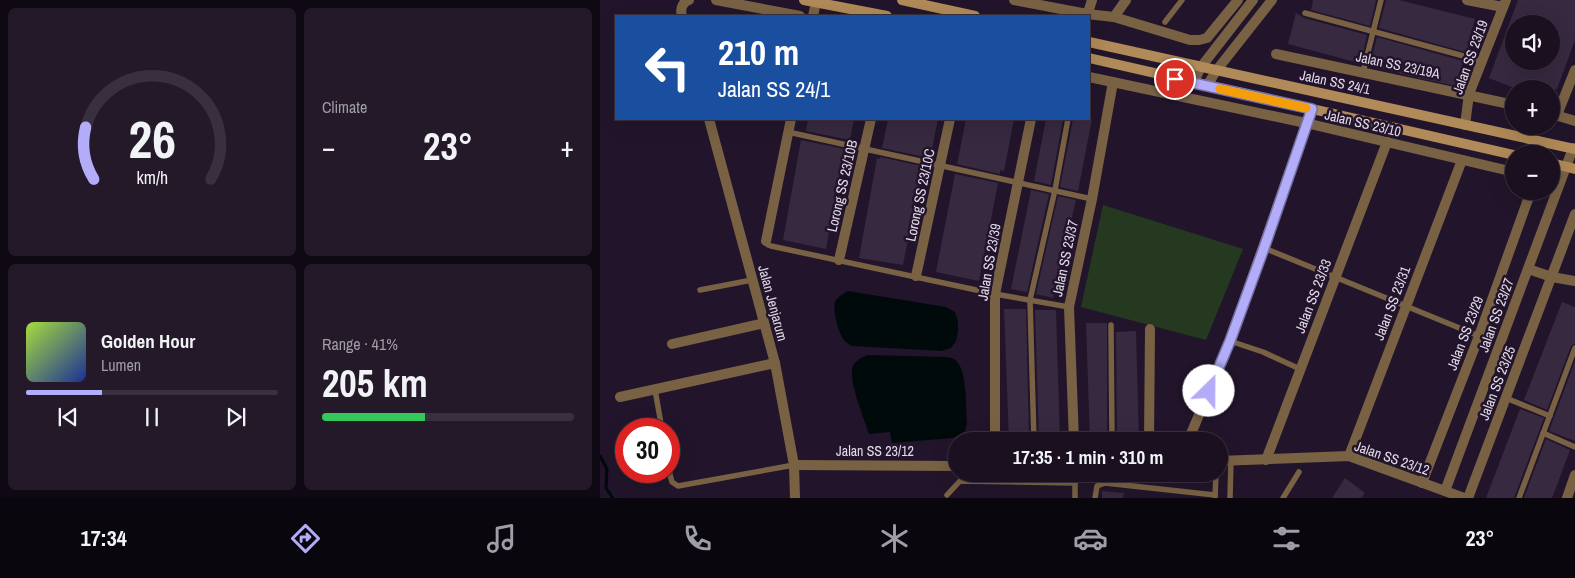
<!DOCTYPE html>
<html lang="en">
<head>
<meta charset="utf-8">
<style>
  :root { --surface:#1a1020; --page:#231929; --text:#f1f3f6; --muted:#9f9da5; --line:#38303e; --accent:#b3acf9 }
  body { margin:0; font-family:"Archivo Narrow",sans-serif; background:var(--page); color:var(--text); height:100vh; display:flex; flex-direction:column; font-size:19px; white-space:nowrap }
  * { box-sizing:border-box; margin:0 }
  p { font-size:16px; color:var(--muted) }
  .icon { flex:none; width:28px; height:28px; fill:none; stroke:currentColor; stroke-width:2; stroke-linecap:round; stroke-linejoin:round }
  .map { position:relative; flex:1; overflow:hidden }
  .panel { display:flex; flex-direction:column; gap:8px; padding:8px; background:#0e0912; width:600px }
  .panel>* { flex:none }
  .guide { position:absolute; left:15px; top:15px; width:475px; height:105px; border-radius:0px; box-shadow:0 5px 20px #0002,0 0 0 1px var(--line); background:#1a4fa0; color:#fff; overflow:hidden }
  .fabs { position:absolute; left:905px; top:15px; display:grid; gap:10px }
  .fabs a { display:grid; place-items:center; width:55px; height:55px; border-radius:50%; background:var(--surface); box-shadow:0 5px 20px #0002,0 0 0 1px var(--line); font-size:25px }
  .speed { position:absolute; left:15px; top:418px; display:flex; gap:10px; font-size:25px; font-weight:700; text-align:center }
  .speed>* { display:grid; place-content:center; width:65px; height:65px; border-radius:50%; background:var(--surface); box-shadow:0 5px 20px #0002,0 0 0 1px var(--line); line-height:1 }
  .speed .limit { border:8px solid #d22; background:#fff; color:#111 }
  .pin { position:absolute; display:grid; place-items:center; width:42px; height:42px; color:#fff; margin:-21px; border:2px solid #fff; border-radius:50%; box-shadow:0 1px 5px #0007 }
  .me { position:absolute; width:55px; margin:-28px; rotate:23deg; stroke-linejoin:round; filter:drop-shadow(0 0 4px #0008) }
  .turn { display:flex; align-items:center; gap:18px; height:105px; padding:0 20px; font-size:22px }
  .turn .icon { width:65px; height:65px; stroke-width:2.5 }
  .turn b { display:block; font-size:35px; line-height:42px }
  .big { font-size:38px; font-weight:700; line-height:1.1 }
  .panel .card { flex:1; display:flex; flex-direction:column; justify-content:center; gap:8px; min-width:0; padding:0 18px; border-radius:8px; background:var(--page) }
  .panel .dial { align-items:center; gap:0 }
  .dial svg { height:130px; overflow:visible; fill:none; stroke:var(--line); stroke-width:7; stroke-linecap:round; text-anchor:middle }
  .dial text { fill:var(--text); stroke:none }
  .song { display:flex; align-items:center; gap:15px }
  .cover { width:60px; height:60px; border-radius:8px; background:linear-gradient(135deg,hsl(80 70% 55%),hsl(230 70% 35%)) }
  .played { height:5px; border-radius:2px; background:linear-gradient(90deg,var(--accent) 30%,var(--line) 30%) }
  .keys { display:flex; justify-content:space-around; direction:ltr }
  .heat { display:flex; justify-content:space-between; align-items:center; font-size:28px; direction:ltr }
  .charge { height:8px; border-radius:4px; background:linear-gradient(90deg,#34c759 41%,var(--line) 0) }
  .panel .tiles { flex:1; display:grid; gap:8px; grid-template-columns:repeat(2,1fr) }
  .trip { position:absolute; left:348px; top:432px; width:280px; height:50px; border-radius:25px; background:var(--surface); box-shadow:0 5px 20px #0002,0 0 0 1px var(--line); font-weight:700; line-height:50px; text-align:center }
  .tabs { display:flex; height:80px; justify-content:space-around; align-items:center; background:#0a060d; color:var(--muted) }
  .tabs .icon { width:35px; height:35px }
  .tabs .selected { color:var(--accent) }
  .tabs b { font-size:22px; color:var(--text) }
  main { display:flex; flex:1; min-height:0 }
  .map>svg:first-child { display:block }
</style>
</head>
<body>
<main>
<section class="panel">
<div class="tiles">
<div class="card dial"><svg viewBox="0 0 100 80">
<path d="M14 69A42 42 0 1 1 86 69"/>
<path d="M14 69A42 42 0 0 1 9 37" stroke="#b3acf9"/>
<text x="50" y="56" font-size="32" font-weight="700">26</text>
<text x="50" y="72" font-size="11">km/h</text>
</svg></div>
<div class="card"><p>Climate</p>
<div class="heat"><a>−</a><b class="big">23°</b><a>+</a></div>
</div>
<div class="card">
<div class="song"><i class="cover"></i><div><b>Golden Hour</b><p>Lumen</p></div></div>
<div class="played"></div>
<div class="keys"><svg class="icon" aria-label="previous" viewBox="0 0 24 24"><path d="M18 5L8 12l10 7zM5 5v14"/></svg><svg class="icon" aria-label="pause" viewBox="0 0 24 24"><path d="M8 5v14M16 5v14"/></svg><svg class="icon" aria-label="next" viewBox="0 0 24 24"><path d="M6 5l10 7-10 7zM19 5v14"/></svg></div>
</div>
<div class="card"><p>Range · 41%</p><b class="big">205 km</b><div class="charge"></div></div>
</div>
</section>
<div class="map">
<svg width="975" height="498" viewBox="0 0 975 498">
  <rect width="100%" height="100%" fill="#22152b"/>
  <polygon fill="#253920" points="503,205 643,249 606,340 481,307"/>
  <g fill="#000a0b">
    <path d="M 248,291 L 346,307 L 355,312 L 358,321 L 358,332 L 356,341 L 351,348 L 341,351 L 252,346 C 249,344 246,343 245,341 C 239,336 232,309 235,302 C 238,296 243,294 248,291 Z"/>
    <path d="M 268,355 L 348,357 C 352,358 356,359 358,363 C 367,374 366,409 367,423 L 365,431 L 353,438 L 292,443 L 290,432 L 269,434 C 265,421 247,378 253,366 C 256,360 262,357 268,355 Z"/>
  </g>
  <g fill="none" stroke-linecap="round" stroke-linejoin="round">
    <polyline stroke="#000a0b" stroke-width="3" points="0,456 7,469 6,488 13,498"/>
  </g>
  <g fill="#372940" fill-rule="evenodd">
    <polygon points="713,0 776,0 770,26 711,10"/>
    <polygon points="786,0 799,0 875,19 867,49 865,52 779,28"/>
    <path d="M 918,0 L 975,0 L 975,40 L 957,89 L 917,89 L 889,78 ZM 914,24 L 951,24 L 951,61 L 914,61 Z"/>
    <polygon points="696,13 704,18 767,35 761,62 759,63 688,44"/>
    <polygon points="777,37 863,61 856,86 805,75 770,65"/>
    <polygon points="208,119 254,119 250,140 206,131"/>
    <polygon points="288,119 338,119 330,158 282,148"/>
    <polygon points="366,119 414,119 404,171 400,170 400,174 357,164"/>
    <polygon points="446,119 463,119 451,185 434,181"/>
    <polygon points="473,119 492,119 478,191 460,187"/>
    <polygon points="201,140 244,149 226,249 183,240"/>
    <polygon points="280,157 322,166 303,265 259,258 277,158 280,159"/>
    <polygon points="355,174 398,183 379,281 336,272"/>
    <polygon points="431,190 449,194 427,292 411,289"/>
    <polygon points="458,196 476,200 453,298 436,294"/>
    <polygon points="962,302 975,307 975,343 971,346 947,410 924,400"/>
    <polygon points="404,309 426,309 429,441 409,441"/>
    <polygon points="435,310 456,310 460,441 439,441"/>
    <polygon points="486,323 507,323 507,441 490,441"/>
    <polygon points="536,331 539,441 517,441 516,332"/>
    <polygon points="975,361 975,441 949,431"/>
    <polygon points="920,409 944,418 914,498 886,498"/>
    <polygon points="946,439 970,450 957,485 952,498 924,498"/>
    <polygon points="745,478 765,493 761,498 732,498"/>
    <polygon points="502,491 524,493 523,498 502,498"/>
  </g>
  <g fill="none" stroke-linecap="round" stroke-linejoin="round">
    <g stroke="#796244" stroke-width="5.5">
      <polyline points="705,13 882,61"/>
      <polyline points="565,22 582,0"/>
      <polyline points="763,72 781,0"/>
      <polyline points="188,132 492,199"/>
      <polyline points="166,241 168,245 171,246 395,294 469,307"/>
      <polyline points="664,248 879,336"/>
      <polyline points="100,290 152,280"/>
      <polyline points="511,325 512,441"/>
      <polyline points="630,341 663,352 700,369"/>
      <polyline points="55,390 62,429"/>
      <polyline points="906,398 950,416"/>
      <polyline points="943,433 975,447"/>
      <polyline points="434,441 430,300 455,190 468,119"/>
      <polyline points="69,471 72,482 78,486 194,465"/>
      <polyline points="475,474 475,498"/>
      <polyline points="395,481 395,474"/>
      <polyline points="347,495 360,481 475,483"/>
      <polyline points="495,498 497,486 505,483 615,495"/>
      <polyline points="615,498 616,474"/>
      <polyline points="630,498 631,460"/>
      <polyline points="683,498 699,472"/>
      <polyline points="919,498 975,348"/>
    </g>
    <g stroke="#796244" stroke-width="10">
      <polyline points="116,0 200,16"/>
      <polyline points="414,0 487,14 514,17 590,40 599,40 607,38 638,0"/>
      <polyline points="867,0 903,7"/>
      <path d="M 82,16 C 80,10 82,2 89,0"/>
      <polyline points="213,16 216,2"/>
      <polyline points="487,16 492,0"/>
      <polyline points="514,17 526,0"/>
      <polyline points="676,54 914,105"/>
      <polyline points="489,77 706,123 914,172"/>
      <polyline points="952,114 975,121"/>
      <polyline points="957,115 975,70"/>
      <polyline points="109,119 175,363 194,465 195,498"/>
      <polyline points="865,125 869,94 906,0"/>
      <polyline points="166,241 191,119"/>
      <polyline points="239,260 271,119"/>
      <polyline points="928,269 952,277 975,281"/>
      <polyline points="316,276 350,119"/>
      <polyline points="72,344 164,323"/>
      <polyline points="20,397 175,363"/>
      <polyline points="395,441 395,294 431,119"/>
      <polyline points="474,441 469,307 492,199 513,82"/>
      <polyline points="549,441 550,329"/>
      <polyline points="588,441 630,341 712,109"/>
      <polyline points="749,456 862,160"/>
      <polyline points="666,460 787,142"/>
      <polyline points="619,461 749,456 864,498"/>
      <polyline points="194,465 356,466"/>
      <polyline points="822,483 879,336 931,191"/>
      <polyline points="845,491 973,148"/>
      <polyline points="868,498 975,214"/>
      <polyline points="967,498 975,475"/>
    </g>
    <g stroke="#796244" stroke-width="10">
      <polyline points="593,83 601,67 653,0"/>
      <polyline points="607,86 616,71 672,0"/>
    </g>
    <g stroke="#b08a58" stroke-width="10">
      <polyline points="204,0 287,16"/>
      <polyline points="302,0 375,16"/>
      <polyline points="489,42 975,149"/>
      <polyline points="489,58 914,155"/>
      <polyline points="951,163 975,169"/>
    </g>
  </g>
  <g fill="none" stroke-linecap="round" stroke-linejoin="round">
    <g stroke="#7470a2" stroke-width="12">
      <polyline id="route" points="575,79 712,109 664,248 630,341 609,391"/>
    </g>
    <use href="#route" stroke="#b3acf9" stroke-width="9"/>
    <polyline stroke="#f59e0b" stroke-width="9" points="620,89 706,108"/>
  </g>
  <g text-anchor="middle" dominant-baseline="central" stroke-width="5" stroke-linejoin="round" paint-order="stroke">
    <g font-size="14" fill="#e2d9e8" stroke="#22152b">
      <text transform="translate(870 57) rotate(-70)">Jalan SS 23/19</text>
      <text transform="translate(798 65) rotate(12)">Jalan SS 23/19A</text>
      <text transform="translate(735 82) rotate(12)">Jalan SS 24/1</text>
      <text transform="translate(763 123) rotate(13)">Jalan SS 23/10</text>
      <text transform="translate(242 186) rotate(-77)">Lorong SS 23/10B</text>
      <text transform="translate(320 195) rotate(-78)">Lorong SS 23/10C</text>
      <text transform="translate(465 258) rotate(-78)">Jalan SS 23/37</text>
      <text transform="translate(389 262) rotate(-80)">Jalan SS 23/39</text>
      <text transform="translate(713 296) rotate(-69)">Jalan SS 23/33</text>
      <text transform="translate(173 303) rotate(75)">Jalan Jenjarum</text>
      <text transform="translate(792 303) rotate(-69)">Jalan SS 23/31</text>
      <text transform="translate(896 315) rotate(-70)">Jalan SS 23/27</text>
      <text transform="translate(865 333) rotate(-69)">Jalan SS 23/29</text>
      <text transform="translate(897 383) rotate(-69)">Jalan SS 23/25</text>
      <text x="275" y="451">Jalan SS 23/12</text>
      <text transform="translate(792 458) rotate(19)">Jalan SS 23/12</text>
    </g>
  </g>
</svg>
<div class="fabs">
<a><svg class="icon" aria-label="sound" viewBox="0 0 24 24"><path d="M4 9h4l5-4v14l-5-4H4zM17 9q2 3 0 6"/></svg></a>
<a>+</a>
<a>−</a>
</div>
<div class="speed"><div class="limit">30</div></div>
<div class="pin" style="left:575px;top:79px;background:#d93025"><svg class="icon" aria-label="arrive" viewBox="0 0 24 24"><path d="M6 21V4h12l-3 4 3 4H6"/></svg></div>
<svg class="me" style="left:609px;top:391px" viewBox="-20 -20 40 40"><circle r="19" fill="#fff"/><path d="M0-13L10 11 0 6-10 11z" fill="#b3acf9"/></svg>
<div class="trip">17:35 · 1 min · 310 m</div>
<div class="guide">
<div class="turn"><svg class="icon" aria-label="left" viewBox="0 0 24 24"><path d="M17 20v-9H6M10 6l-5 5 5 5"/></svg><div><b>210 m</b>Jalan SS 24/1</div></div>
</div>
</div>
</main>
<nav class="tabs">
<b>17:34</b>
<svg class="icon selected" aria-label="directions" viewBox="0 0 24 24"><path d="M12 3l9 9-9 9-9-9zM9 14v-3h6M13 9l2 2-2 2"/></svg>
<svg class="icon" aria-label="music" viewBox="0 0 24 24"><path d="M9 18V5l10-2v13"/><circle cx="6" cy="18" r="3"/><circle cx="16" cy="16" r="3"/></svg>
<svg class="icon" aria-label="phone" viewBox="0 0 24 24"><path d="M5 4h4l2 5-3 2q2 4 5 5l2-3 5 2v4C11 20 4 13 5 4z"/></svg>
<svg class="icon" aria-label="climate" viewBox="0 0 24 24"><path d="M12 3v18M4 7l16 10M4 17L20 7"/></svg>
<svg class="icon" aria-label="car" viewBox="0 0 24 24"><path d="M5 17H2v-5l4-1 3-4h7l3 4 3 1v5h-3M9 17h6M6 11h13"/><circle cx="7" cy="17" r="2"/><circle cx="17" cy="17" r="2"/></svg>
<svg class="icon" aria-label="filters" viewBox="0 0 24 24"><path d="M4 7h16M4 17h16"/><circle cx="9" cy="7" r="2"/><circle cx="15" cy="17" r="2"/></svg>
<b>23°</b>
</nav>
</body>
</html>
